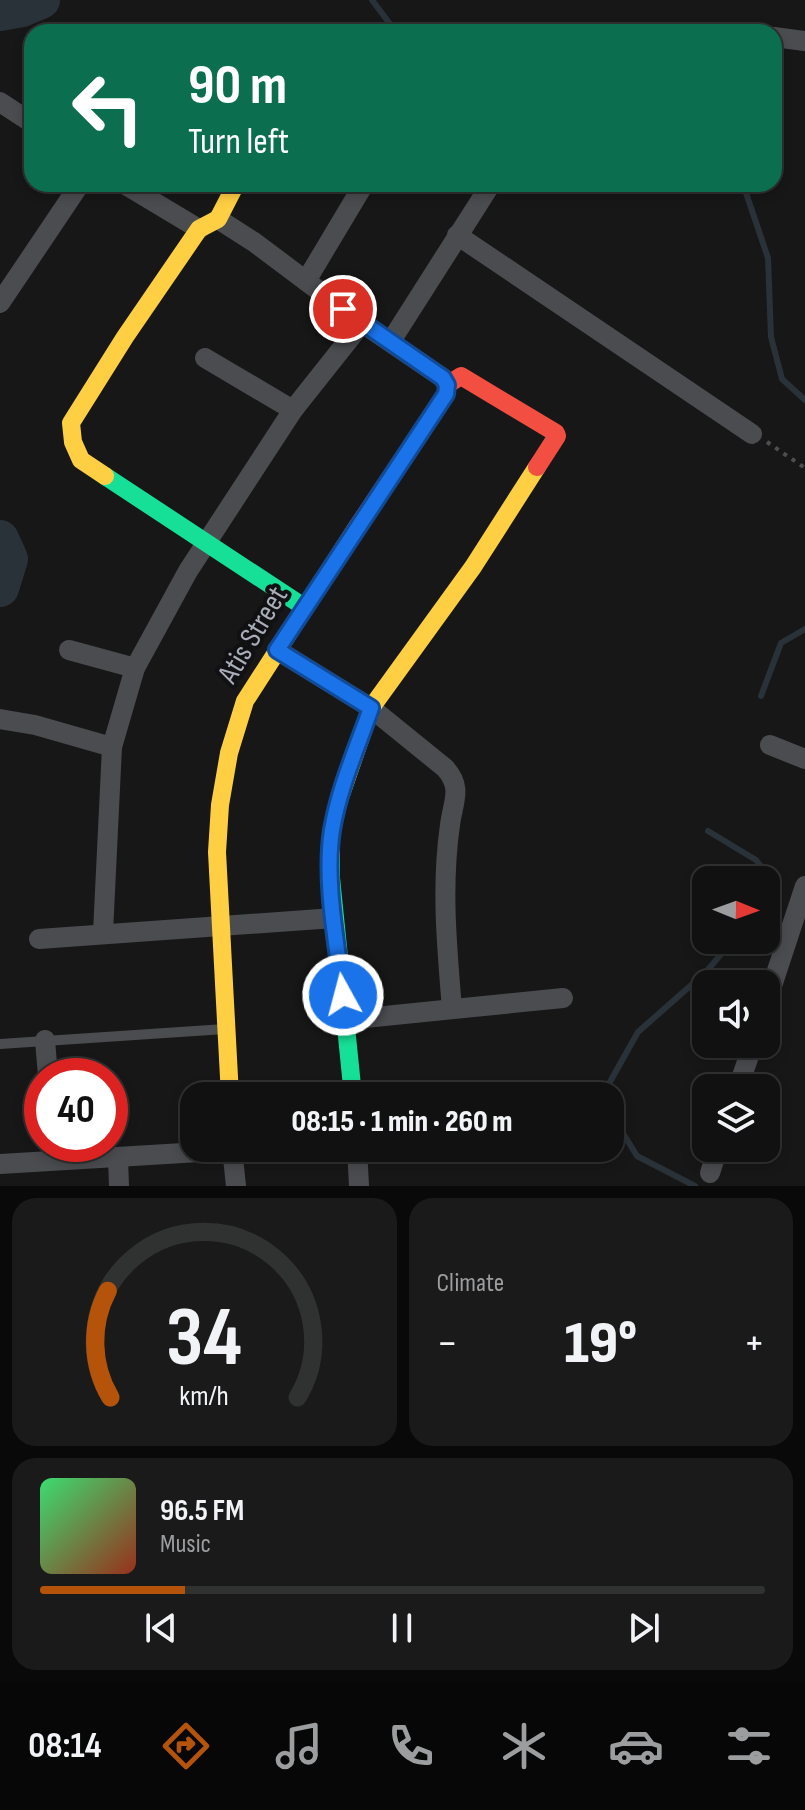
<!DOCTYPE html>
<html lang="en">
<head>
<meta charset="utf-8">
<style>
  :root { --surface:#111; --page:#1a1a1a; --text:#f1f3f6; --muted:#9c9d9f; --line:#303131; --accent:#b45309 }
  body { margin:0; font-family:"Sofia Sans Condensed",sans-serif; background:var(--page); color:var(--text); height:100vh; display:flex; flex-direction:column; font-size:30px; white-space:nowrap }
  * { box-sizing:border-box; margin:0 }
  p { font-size:26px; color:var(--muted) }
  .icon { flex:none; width:44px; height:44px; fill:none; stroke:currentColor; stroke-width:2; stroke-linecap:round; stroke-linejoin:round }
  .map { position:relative; height:1186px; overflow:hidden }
  .side { display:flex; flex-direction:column; gap:12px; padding:12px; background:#090909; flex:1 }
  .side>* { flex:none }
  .guide { position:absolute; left:24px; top:24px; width:758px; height:168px; border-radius:24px; box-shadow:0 4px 12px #0003,0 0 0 2px var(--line); background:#0b6e4f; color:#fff; overflow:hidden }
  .needle { width:52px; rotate:91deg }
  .controls { position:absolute; left:692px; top:866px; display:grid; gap:16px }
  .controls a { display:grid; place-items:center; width:88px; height:88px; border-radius:16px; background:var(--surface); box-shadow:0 4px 12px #0003,0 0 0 2px var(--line); font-size:40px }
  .speed { position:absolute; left:24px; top:1058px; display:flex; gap:16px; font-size:40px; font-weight:700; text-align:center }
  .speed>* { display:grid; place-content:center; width:104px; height:104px; border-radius:50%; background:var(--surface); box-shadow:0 4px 12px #0003,0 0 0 2px var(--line); line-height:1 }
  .speed .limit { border:12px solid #d22; background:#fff; color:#111 }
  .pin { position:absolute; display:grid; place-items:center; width:68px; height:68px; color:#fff; margin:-34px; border:4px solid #fff; border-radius:50%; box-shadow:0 2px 8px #0007 }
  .me { position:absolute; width:88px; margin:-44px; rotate:353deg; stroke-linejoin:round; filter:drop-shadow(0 0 6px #0008) }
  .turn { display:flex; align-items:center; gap:28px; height:168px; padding:0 32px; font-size:36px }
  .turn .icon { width:104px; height:104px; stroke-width:2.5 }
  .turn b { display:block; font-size:56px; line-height:68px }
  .big { font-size:60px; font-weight:800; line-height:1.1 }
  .side .widget { flex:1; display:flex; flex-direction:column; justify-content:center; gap:12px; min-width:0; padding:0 28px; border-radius:24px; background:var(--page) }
  .side .dial { align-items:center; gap:0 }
  .dial svg { height:208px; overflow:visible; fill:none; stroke:var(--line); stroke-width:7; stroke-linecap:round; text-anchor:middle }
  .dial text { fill:var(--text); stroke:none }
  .song { display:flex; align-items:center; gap:24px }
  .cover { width:96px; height:96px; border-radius:12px; background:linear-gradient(135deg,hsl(140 70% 55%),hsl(10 70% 35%)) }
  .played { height:8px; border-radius:4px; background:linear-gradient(90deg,var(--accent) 20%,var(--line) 20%) }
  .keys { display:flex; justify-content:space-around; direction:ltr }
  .heat { display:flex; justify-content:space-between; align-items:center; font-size:44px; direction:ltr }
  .side .tiles { flex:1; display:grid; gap:12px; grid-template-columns:1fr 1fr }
  .widget:last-child { grid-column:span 2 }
  .trip { position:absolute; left:180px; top:1082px; width:444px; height:80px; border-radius:24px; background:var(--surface); box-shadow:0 4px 12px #0003,0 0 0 2px var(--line); font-weight:800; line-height:80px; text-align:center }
  .menu { display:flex; height:128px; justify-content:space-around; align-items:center; background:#070707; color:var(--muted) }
  .menu .icon { width:56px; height:56px }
  .menu .selected { color:var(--accent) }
  .menu b { font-size:36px; color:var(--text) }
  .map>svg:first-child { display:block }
</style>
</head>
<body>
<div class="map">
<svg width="805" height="1186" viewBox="0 0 805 1186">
  <rect width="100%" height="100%" fill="#171717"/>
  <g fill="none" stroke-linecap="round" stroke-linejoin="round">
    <g stroke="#2a3239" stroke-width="6">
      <polyline points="372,0 396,32"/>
      <polyline points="743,184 768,258 771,337 782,379 805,400"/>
      <polyline points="761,696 781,643 805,629"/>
      <polyline points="708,831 756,860 768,875 766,882"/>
      <polyline points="602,1096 638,1032 706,972 733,940"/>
      <polyline points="610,1112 637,1156 695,1186"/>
    </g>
    <g stroke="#2a3239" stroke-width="38">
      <polyline points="0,12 22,8 41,0"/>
      <polyline points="0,539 9,559 0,588"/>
    </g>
    <polyline stroke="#4d4e52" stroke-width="4" stroke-dasharray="4 6" stroke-linecap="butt" points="767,442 805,468"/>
    <polyline stroke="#4b4c50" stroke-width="10" points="0,1044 225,1029"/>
    <g stroke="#4b4c50" stroke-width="20">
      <polyline points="774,37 805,41"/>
      <polyline points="0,102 32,123"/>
      <polyline points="124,184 199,229"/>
      <polyline points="218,219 254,242 362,323 443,378 447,385"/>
      <polyline points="457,235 752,434"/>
      <polyline points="306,281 364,184"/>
      <polyline points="0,303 80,184"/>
      <polyline points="391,341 491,184"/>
      <polyline points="205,358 293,410"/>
      <polyline points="69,650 135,668"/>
      <path d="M 277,650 L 371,708 L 445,768 C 463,788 453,801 450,825 C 441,887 447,947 452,1009"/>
      <polyline points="0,719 35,725 112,747"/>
      <polyline points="770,745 805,759"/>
      <polyline points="103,933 112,747 135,668 188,571 293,410 362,323"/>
      <polyline points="39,939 334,918"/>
      <polyline points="766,1004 805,886"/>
      <polyline points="345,1020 563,998"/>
      <polyline points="45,1040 48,1076"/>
      <polyline points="738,1088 753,1044"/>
      <polyline points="232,1148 236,1186"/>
      <polyline points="357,1148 359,1186"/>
      <polyline points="118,1158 119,1186"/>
      <polyline points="0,1164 233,1150"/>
      <polyline points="710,1173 718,1148"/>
    </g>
    <g stroke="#16e098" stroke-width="18">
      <polyline points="105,476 304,607"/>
      <polyline points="331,854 331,878 353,1096"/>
    </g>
    <g stroke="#ffcf43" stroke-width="18">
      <polyline points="105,476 81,460 73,442 71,423 125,337 199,229 218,219 236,184"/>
      <polyline points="331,854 331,834 338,803 371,708 473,567 537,467"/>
      <polyline points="230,1096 217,852 220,805 229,753 245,701 357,527"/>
    </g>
    <polyline stroke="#f24e42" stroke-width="18" points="357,527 446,394 447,385 461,376 556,433 557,436 537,467"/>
  </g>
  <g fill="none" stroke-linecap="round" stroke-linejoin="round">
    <g stroke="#114b97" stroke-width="20">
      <path id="route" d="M 343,995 C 337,944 324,881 332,830 C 339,788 357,748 371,708 L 277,650 L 446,394 L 447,385 L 443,378 L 343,309"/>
    </g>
    <use href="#route" stroke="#1a73e8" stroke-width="14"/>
  </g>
  <g text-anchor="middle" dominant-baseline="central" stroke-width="8" stroke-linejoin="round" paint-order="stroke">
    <g font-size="30" fill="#a8adb8" stroke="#111113">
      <text transform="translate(253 635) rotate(-59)">Atis Street</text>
    </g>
  </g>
</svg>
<div class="controls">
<a><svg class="needle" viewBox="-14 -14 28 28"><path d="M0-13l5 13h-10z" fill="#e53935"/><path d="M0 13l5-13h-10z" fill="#9c9d9f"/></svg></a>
<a><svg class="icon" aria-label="sound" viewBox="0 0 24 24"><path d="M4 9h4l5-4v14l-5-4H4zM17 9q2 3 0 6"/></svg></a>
<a><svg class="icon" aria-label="layers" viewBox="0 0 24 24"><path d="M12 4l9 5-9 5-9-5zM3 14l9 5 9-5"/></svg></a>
</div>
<div class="speed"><div class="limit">40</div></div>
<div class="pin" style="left:343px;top:309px;background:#d93025"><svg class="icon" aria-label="arrive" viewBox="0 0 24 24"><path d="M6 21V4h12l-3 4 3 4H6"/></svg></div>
<svg class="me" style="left:343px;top:995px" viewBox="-20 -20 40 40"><circle r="17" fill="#1a73e8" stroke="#fff" stroke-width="3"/><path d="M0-11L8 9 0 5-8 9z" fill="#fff"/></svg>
<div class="trip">08:15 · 1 min · 260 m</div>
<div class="guide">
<div class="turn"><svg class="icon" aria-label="left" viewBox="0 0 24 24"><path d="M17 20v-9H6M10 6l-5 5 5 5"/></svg><div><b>90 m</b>Turn left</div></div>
</div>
</div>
<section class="side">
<div class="tiles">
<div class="widget dial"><svg viewBox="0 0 100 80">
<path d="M14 69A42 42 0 1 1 86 69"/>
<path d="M14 69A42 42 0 0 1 13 28" stroke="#b45309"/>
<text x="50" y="56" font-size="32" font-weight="700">34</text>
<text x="50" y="72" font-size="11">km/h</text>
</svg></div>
<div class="widget"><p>Climate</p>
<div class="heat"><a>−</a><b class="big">19°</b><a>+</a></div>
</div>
<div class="widget">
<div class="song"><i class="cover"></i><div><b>96.5 FM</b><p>Music</p></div></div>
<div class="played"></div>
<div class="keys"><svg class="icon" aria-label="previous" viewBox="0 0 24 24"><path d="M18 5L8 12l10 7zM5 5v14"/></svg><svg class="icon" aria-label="pause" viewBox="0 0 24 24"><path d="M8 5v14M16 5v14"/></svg><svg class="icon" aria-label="next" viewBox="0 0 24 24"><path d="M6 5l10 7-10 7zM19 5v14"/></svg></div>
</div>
</div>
</section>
<nav class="menu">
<b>08:14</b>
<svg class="icon selected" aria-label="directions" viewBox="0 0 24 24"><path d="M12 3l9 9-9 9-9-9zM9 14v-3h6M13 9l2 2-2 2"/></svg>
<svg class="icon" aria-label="music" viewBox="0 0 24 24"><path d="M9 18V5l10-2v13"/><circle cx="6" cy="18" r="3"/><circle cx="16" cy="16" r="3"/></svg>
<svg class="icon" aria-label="phone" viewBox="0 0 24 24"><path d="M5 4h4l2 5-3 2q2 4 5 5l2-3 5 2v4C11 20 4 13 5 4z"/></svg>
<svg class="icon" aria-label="climate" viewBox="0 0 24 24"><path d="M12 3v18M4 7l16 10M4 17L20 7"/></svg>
<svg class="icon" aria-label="car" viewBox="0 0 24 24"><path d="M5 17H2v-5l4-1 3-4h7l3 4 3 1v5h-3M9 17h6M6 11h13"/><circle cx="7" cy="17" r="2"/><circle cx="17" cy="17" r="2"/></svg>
<svg class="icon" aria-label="filters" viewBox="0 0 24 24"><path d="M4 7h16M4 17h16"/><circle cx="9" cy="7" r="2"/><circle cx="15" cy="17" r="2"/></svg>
</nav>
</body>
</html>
